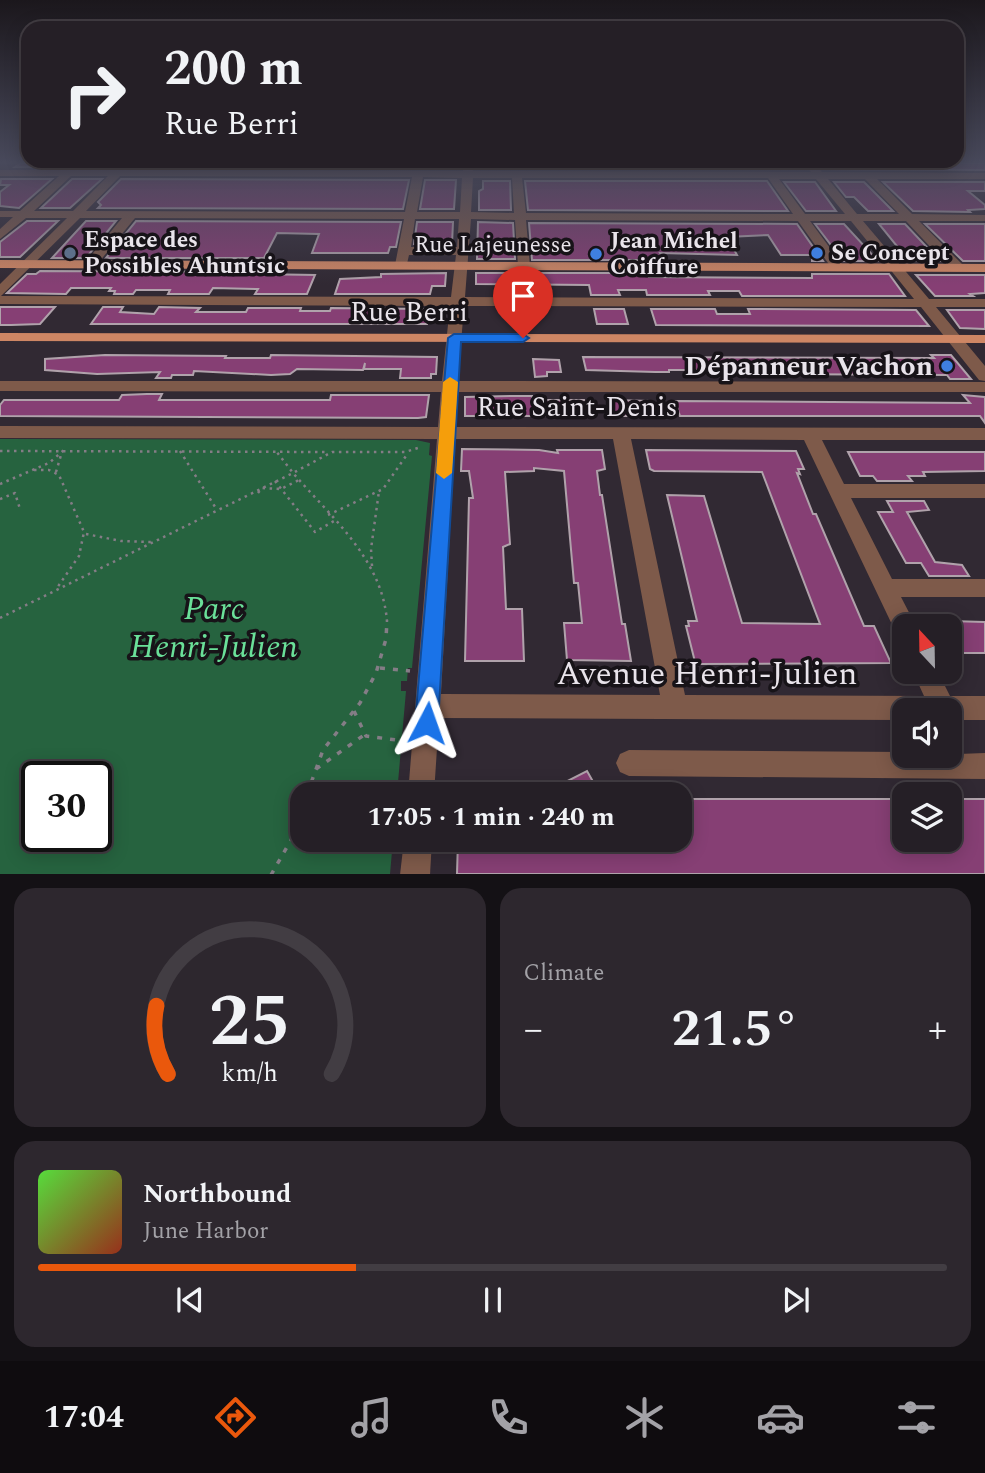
<!DOCTYPE html>
<html lang="en">
<head>
<meta charset="utf-8">
<style>
  :root { --surface:#251f26; --page:#2d272e; --text:#f1f3f6; --muted:#a3a2a7; --line:#423d43; --accent:#ea580c }
  body { margin:0; font-family:Spectral,serif; background:var(--page); color:var(--text); height:100vh; display:flex; flex-direction:column; font-size:26px; white-space:nowrap }
  * { box-sizing:border-box; margin:0 }
  p { font-size:23px; color:var(--muted) }
  .icon { flex:none; width:38px; height:38px; fill:none; stroke:currentColor; stroke-width:2; stroke-linecap:round; stroke-linejoin:round }
  .map { position:relative; height:874px; overflow:hidden }
  .side { display:flex; flex-direction:column; gap:14px; padding:14px; background:#141115; flex:1 }
  .side>* { flex:none }
  .hud { position:absolute; left:21px; top:21px; width:943px; height:147px; border-radius:21px; box-shadow:0 4px 18px #0003,0 0 0 2px var(--line); background:#251f26; color:var(--text); overflow:hidden }
  .needle { width:46px; rotate:338deg }
  .tools { position:absolute; left:892px; top:614px; display:grid; gap:14px }
  .tools a { display:grid; place-items:center; width:70px; height:70px; border-radius:14px; background:var(--surface); box-shadow:0 4px 18px #0003,0 0 0 2px var(--line); font-size:35px }
  .speed { position:absolute; left:21px; top:761px; display:flex; gap:14px; font-size:35px; font-weight:700; text-align:center }
  .speed>* { display:grid; place-content:center; width:91px; height:91px; border-radius:50%; background:var(--surface); box-shadow:0 4px 18px #0003,0 0 0 2px var(--line); line-height:1 }
  .speed .limit { border:4px solid #111; border-radius:10px; background:#fff; color:#111 }
  .pin { position:absolute; display:grid; place-items:center; width:60px; height:60px; color:#fff; margin:-72px -30px; border-radius:50% 50% 50% 0; rotate:-45deg; box-shadow:0 0 7px #0007 }
  .pin .icon { rotate:45deg }
  .me { position:absolute; width:77px; margin:-38px; rotate:4deg; stroke-linejoin:round; filter:drop-shadow(0 0 5px #0008) }
  .turn { display:flex; align-items:center; gap:24px; height:147px; padding:0 28px; font-size:32px }
  .turn .icon { width:91px; height:91px; stroke-width:2.5 }
  .turn b { display:block; font-size:49px; line-height:60px }
  .big { font-size:52px; font-weight:700; line-height:1.1 }
  .side .widget { flex:1; display:flex; flex-direction:column; justify-content:center; gap:10px; min-width:0; padding:0 24px; border-radius:21px; background:var(--page) }
  .side .dial { align-items:center; gap:0 }
  .dial svg { height:182px; overflow:visible; fill:none; stroke:var(--line); stroke-width:7; stroke-linecap:round; text-anchor:middle }
  .dial text { fill:var(--text); stroke:none }
  .song { display:flex; align-items:center; gap:21px }
  .cover { width:84px; height:84px; border-radius:10px; background:linear-gradient(135deg,hsl(110 70% 55%),hsl(10 70% 35%)) }
  .played { height:7px; border-radius:4px; background:linear-gradient(90deg,var(--accent) 35%,var(--line) 35%) }
  .keys { display:flex; justify-content:space-around; direction:ltr }
  .heat { display:flex; justify-content:space-between; align-items:center; font-size:38px; direction:ltr }
  .side .tiles { flex:1; display:grid; gap:14px; grid-template-columns:1fr 1fr }
  .widget:last-child { grid-column:span 2 }
  .trip { position:absolute; left:290px; top:782px; width:402px; height:70px; border-radius:21px; background:var(--surface); box-shadow:0 4px 18px #0003,0 0 0 2px var(--line); font-weight:700; line-height:70px; text-align:center }
  .tab-bar { display:flex; height:112px; justify-content:space-around; align-items:center; background:#0f0c0f; color:var(--muted) }
  .tab-bar .icon { width:49px; height:49px }
  .tab-bar .on { color:var(--accent) }
  .tab-bar b { font-size:32px; color:var(--text) }
  .map>svg:first-child { display:block }
</style>
</head>
<body>
<div class="map">
<svg width="985" height="875" viewBox="0 0 985 875">
  <rect width="100%" height="100%" fill="#312933"/>
  <path fill="#26633f" fill-rule="evenodd" d="M 0,439 L 416,440 L 430,443 L 429,455 L 432,456 L 412,668 L 408,668 L 407,681 L 401,681 L 401,691 L 406,691 L 397,794 L 303,794 L 303,840 L 393,840 L 390,874 L 0,874 ZM 37,777 L 96,777 L 96,836 L 37,836 Z"/>
  <g fill="#863f74" stroke="#b0a2ab" stroke-width="2">
    <polygon points="21,163 457,163 457,168 130,167 123,163 113,167 15,167"/>
    <polygon points="484,163 801,163 806,169 484,168"/>
    <polygon points="817,163 985,163 985,170 823,169"/>
    <polygon points="1,179 52,179 19,208 0,206 0,192 9,185 0,185"/>
    <polygon points="72,179 102,179 70,208 41,208"/>
    <polygon points="121,179 409,180 403,209 98,208 101,205 98,202"/>
    <polygon points="425,180 456,180 454,209 420,209"/>
    <polygon points="483,181 510,181 511,210 479,210 479,191 483,189"/>
    <polygon points="525,181 767,181 788,211 528,210"/>
    <polygon points="784,182 815,182 836,211 806,211"/>
    <polygon points="834,182 864,182 893,211 868,211 854,197 846,197"/>
    <polygon points="883,182 985,182 985,191 968,191 985,205 985,209 968,210 970,212 913,211"/>
    <polygon points="27,221 58,221 20,257 0,257 0,242"/>
    <polygon points="86,221 116,221 86,258 52,258"/>
    <polygon points="136,221 401,222 396,247 390,247 388,253 312,253 319,234 277,233 264,258 106,258"/>
    <polygon points="417,222 453,222 452,244 414,244"/>
    <polygon points="478,222 513,223 515,259 477,259"/>
    <polygon points="529,223 797,224 823,261 812,261 812,255 781,255 768,235 727,237 737,255 660,253 662,257 649,258 649,260 532,260"/>
    <polygon points="815,224 844,224 878,261 843,261"/>
    <polygon points="879,224 905,224 940,261 909,261"/>
    <polygon points="925,224 985,224 985,261 963,261"/>
    <polygon points="40,271 257,272 256,274 315,275 307,294 255,294 258,289 213,288 209,294 168,294 170,290 136,290 133,294 114,294 115,291 109,291 111,288 71,288 66,294 7,293 27,274 36,274"/>
    <polygon points="446,273 445,286 432,286 430,294 335,294 340,279 381,277 381,274"/>
    <polygon points="476,273 649,273 649,277 812,278 812,274 889,274 905,296 742,296 739,291 708,291 710,295 647,295 646,290 618,290 620,295 591,295 589,285 476,284"/>
    <polygon points="916,275 985,275 985,293 970,294 973,296 935,296"/>
    <polygon points="0,307 55,307 40,324 11,325 0,325"/>
    <polygon points="103,307 123,307 120,312 154,314 159,307 200,308 196,312 246,312 248,308 301,308 300,311 330,311 331,308 428,309 429,311 427,324 91,324"/>
    <polygon points="594,309 624,309 628,324 597,324"/>
    <polygon points="651,309 715,309 717,314 750,314 748,309 916,310 929,326 656,325"/>
    <polygon points="947,310 985,310 985,329 960,328"/>
    <polygon points="105,355 226,356 225,358 270,358 271,355 437,357 436,374 431,374 431,378 400,378 401,369 364,369 365,363 363,370 297,369 290,374 271,375 194,371 193,375 172,375 171,378 156,378 160,372 97,374 45,370 45,359"/>
    <polygon points="931,355 951,355 971,379 950,379 947,375 749,374 747,370 669,370 669,372 655,372 586,370 583,357 934,358"/>
    <polygon points="533,359 559,360 561,372 547,372 547,376 535,377"/>
    <polygon points="147,394 162,394 159,400 330,400 331,395 429,395 426,417 418,418 0,416 0,405 4,400 119,400 122,395"/>
    <polygon points="963,395 985,397 985,423 980,416 680,416 675,401 970,403"/>
    <polygon points="514,396 532,396 532,400 584,400 587,416 465,416 465,397"/>
    <polygon points="610,400 651,401 654,416 613,416"/>
    <polygon points="462,449 539,450 558,453 557,450 602,450 605,469 597,471 600,495 602,495 622,624 625,624 631,661 567,660 564,623 582,623 578,583 574,583 564,471 534,468 534,471 505,472 510,544 503,547 506,609 522,609 524,661 465,661 469,498 473,498 469,471 461,471"/>
    <polygon points="646,450 796,451 804,469 798,469 800,474 797,473 813,514 816,514 864,626 874,626 891,663 698,664 695,662 686,626 689,626 688,621 697,621 667,495 704,496 742,623 820,624 762,472 654,471 650,469"/>
    <polygon points="848,452 985,452 985,471 923,472 925,476 908,476 912,481 877,481 873,476 860,476"/>
    <polygon points="887,501 924,501 929,510 907,512 935,562 962,565 969,576 929,576 921,563 906,563 878,512 893,512"/>
    <polygon points="950,621 985,622 985,653 950,653"/>
    <polygon points="587,771 600,794 542,794"/>
    <polygon points="681,799 905,799 905,840 950,840 950,799 985,799 985,874 457,874 458,840 681,840"/>
  </g>
  <g fill="none" stroke-linecap="round" stroke-linejoin="round">
    <g stroke="#847d86" stroke-width="2.5" stroke-dasharray="2.5 4.5" stroke-linecap="butt">
      <polyline points="0,451 329,452"/>
      <polyline points="180,451 217,510"/>
      <polyline points="34,470 49,470 59,475 84,532 79,556 57,588"/>
      <polyline points="56,472 61,455"/>
      <polyline points="275,481 315,532 334,521"/>
      <polyline points="0,484 49,463 64,450"/>
      <polyline points="258,493 262,488 281,489 299,480"/>
      <polyline points="0,499 15,493 20,509"/>
      <polyline points="328,515 383,489 408,453"/>
      <polyline points="86,534 121,541 152,542"/>
      <polyline points="372,566 371,549 379,491"/>
      <polyline points="0,618 293,473 276,451"/>
      <path d="M 387,622 C 383,560 331,517 293,473 L 332,452 L 405,452 L 418,448"/>
    </g>
    <g stroke="#847d86" stroke-width="3.5" stroke-dasharray="5 8" stroke-linecap="butt">
      <polyline points="380,668 410,671"/>
      <polyline points="354,711 366,736 404,741"/>
      <polyline points="316,769 364,735"/>
      <polyline points="307,794 323,750 360,703 376,673 386,639 387,620"/>
      <polyline points="271,875 291,840 303,808"/>
    </g>
    <g fill="#7e5a4a" fill-rule="evenodd">
      <path d="M 463,163 L 473,163 L 473,171 L 811,172 L 804,163 L 814,163 L 822,172 L 985,173 L 985,179 L 877,179 L 912,214 L 985,215 L 985,221 L 919,221 L 963,265 L 963,271 L 953,271 L 906,221 L 863,221 L 929,299 L 985,299 L 985,307 L 936,307 L 985,366 L 985,381 L 979,380 L 921,307 L 464,306 L 458,381 L 985,382 L 985,392 L 458,392 L 456,427 L 985,428 L 985,440 L 822,440 L 844,484 L 985,484 L 985,498 L 851,498 L 892,579 L 985,579 L 985,597 L 901,597 L 916,626 L 905,626 L 905,638 L 897,635 L 804,440 L 631,439 L 685,695 L 924,696 L 913,672 L 938,672 L 950,696 L 985,696 L 985,720 L 950,720 L 950,710 L 905,710 L 905,720 L 439,718 L 434,794 L 408,794 L 437,439 L 0,438 L 0,426 L 438,427 L 441,392 L 0,391 L 0,381 L 442,381 L 450,306 L 0,304 L 0,284 L 67,218 L 26,218 L 0,239 L 0,229 L 13,217 L 0,217 L 0,211 L 20,211 L 59,176 L 0,176 L 0,170 L 114,170 L 122,165 L 127,168 L 126,170 L 463,171 ZM 71,176 L 108,176 L 73,211 L 34,211 ZM 120,176 L 412,177 L 405,212 L 86,211 ZM 423,177 L 462,178 L 460,212 L 417,212 ZM 473,178 L 512,178 L 514,213 L 471,212 ZM 522,178 L 768,178 L 793,214 L 526,213 ZM 779,179 L 816,179 L 845,214 L 805,214 ZM 828,179 L 865,179 L 899,214 L 857,214 ZM 80,218 L 122,218 L 84,264 L 90,268 L 95,267 L 135,218 L 404,219 L 395,265 L 401,269 L 406,268 L 409,255 L 456,255 L 451,297 L 1,296 ZM 415,219 L 459,219 L 457,247 L 411,247 ZM 471,219 L 515,220 L 518,266 L 524,270 L 530,266 L 526,220 L 798,221 L 833,270 L 838,271 L 844,267 L 810,221 L 851,221 L 914,299 L 465,297 ZM 455,439 L 613,439 L 660,695 L 441,694 Z"/>
      <polygon points="629,750 905,752 905,756 985,753 985,779 629,776 620,772 616,763 620,754"/>
      <polygon points="404,840 432,840 430,875 400,875"/>
    </g>
    <g fill="#ce8664" fill-rule="evenodd">
      <polygon points="0,260 985,264 985,272 0,268"/>
      <polygon points="0,333 985,335 985,343 0,341"/>
    </g>
  </g>
  <linearGradient id="sky" x2="0" y2="1"><stop stop-color="#1b171c"/><stop offset="0.57" stop-color="#48495b"/><stop offset="1" stop-color="#48495b" stop-opacity="0"/></linearGradient>
  <rect width="985" height="285" fill="url(#sky)"/>
  <polygon fill="#1a73e8" stroke="#114b97" stroke-width="2" points="454,334 523,334 529,338 523,342 461,342 438,723 435,732 427,735 419,732 415,723 448,338"/>
  <polygon fill="#f59e0b" points="450,377 458,382 452,473 444,479 436,473 443,382"/>
  <circle fill="#5c6f8a" stroke="#171318" stroke-width="2.5" cx="70" cy="253" r="7"/>
  <g fill="#3f7fe0" stroke="#171318" stroke-width="2.5">
    <circle cx="817" cy="253" r="7"/>
    <circle cx="596" cy="254" r="7"/>
    <circle cx="947" cy="366" r="7"/>
  </g>
  <g text-anchor="middle" dominant-baseline="central" stroke-width="7" stroke-linejoin="round" paint-order="stroke">
    <g font-size="23" font-weight="bold" fill="#e9e4eb" stroke="#171318" text-anchor="start">
      <text x="84" y="240">Espace des<tspan x="84" dy="26">Possibles Ahuntsic</tspan></text>
      <text x="610" y="241">Jean Michel<tspan x="610" dy="26">Coiffure</tspan></text>
      <text x="831" y="253">Se Concept</text>
    </g>
    <g font-size="23" fill="#e9e4eb" stroke="#171318">
      <text x="493" y="245">Rue Lajeunesse</text>
    </g>
    <g font-size="28" fill="#e9e4eb" stroke="#171318">
      <text x="409" y="312">Rue Berri</text>
      <text x="577" y="407">Rue Saint-Denis</text>
    </g>
    <g font-size="28" font-weight="bold" fill="#e9e4eb" stroke="#171318" text-anchor="end">
      <text x="933" y="366">Dépanneur Vachon</text>
    </g>
    <g font-size="33" font-style="italic" fill="#6ae099" stroke="#171318">
      <text x="214" y="609">Parc<tspan x="214" dy="38">Henri-Julien</tspan></text>
    </g>
    <g font-size="33" fill="#e9e4eb" stroke="#171318">
      <text x="707" y="674">Avenue Henri-Julien</text>
    </g>
  </g>
</svg>
<div class="tools">
<a><svg class="needle" viewBox="-14 -14 28 28"><path d="M0-13l5 13h-10z" fill="#e53935"/><path d="M0 13l5-13h-10z" fill="#a3a2a7"/></svg></a>
<a><svg class="icon" aria-label="sound" viewBox="0 0 24 24"><path d="M4 9h4l5-4v14l-5-4H4zM17 9q2 3 0 6"/></svg></a>
<a><svg class="icon" aria-label="layers" viewBox="0 0 24 24"><path d="M12 4l9 5-9 5-9-5zM3 14l9 5 9-5"/></svg></a>
</div>
<div class="speed"><div class="limit">30</div></div>
<div class="pin" style="left:523px;top:338px;background:#d93025"><svg class="icon" aria-label="arrive" viewBox="0 0 24 24"><path d="M6 21V4h12l-3 4 3 4H6"/></svg></div>
<svg class="me" style="left:427px;top:723px" viewBox="-20 -20 40 40"><path d="M0-17L14 15 0 8-14 15z" fill="#1a73e8" stroke="#fff" stroke-width="4"/></svg>
<div class="trip">17:05 · 1 min · 240 m</div>
<div class="hud">
<div class="turn"><svg class="icon" aria-label="right" viewBox="0 0 24 24"><path d="M7 20v-9h11M14 6l5 5-5 5"/></svg><div><b>200 m</b>Rue Berri</div></div>
</div>
</div>
<section class="side">
<div class="tiles">
<div class="widget dial"><svg viewBox="0 0 100 80">
<path d="M14 69A42 42 0 1 1 86 69"/>
<path d="M14 69A42 42 0 0 1 9 39" stroke="#ea580c"/>
<text x="50" y="56" font-size="32" font-weight="700">25</text>
<text x="50" y="72" font-size="11">km/h</text>
</svg></div>
<div class="widget"><p>Climate</p>
<div class="heat"><a>−</a><b class="big">21.5°</b><a>+</a></div>
</div>
<div class="widget">
<div class="song"><i class="cover"></i><div><b>Northbound</b><p>June Harbor</p></div></div>
<div class="played"></div>
<div class="keys"><svg class="icon" aria-label="previous" viewBox="0 0 24 24"><path d="M18 5L8 12l10 7zM5 5v14"/></svg><svg class="icon" aria-label="pause" viewBox="0 0 24 24"><path d="M8 5v14M16 5v14"/></svg><svg class="icon" aria-label="next" viewBox="0 0 24 24"><path d="M6 5l10 7-10 7zM19 5v14"/></svg></div>
</div>
</div>
</section>
<nav class="tab-bar">
<b>17:04</b>
<svg class="icon on" aria-label="directions" viewBox="0 0 24 24"><path d="M12 3l9 9-9 9-9-9zM9 14v-3h6M13 9l2 2-2 2"/></svg>
<svg class="icon" aria-label="music" viewBox="0 0 24 24"><path d="M9 18V5l10-2v13"/><circle cx="6" cy="18" r="3"/><circle cx="16" cy="16" r="3"/></svg>
<svg class="icon" aria-label="phone" viewBox="0 0 24 24"><path d="M5 4h4l2 5-3 2q2 4 5 5l2-3 5 2v4C11 20 4 13 5 4z"/></svg>
<svg class="icon" aria-label="climate" viewBox="0 0 24 24"><path d="M12 3v18M4 7l16 10M4 17L20 7"/></svg>
<svg class="icon" aria-label="car" viewBox="0 0 24 24"><path d="M5 17H2v-5l4-1 3-4h7l3 4 3 1v5h-3M9 17h6M6 11h13"/><circle cx="7" cy="17" r="2"/><circle cx="17" cy="17" r="2"/></svg>
<svg class="icon" aria-label="filters" viewBox="0 0 24 24"><path d="M4 7h16M4 17h16"/><circle cx="9" cy="7" r="2"/><circle cx="15" cy="17" r="2"/></svg>
</nav>
</body>
</html>
